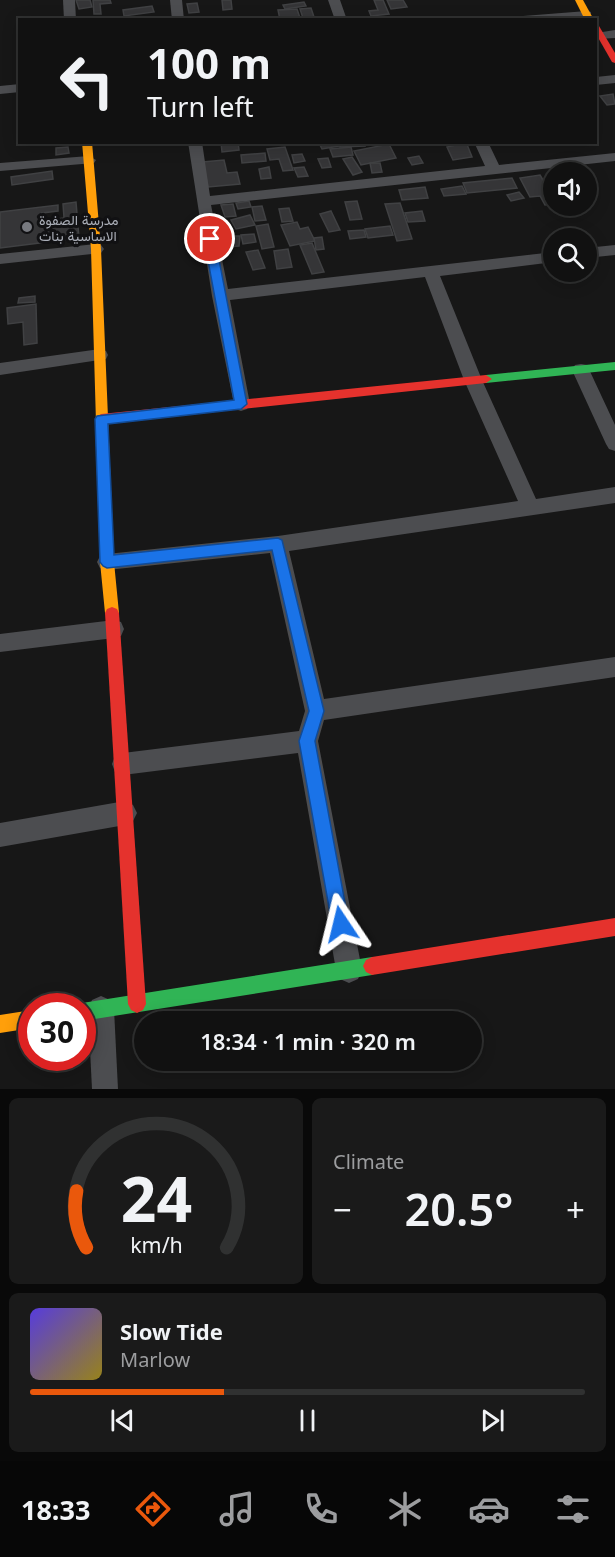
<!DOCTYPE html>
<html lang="en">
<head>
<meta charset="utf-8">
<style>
  :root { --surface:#111; --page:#1a1a1a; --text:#f1f3f6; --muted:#9c9d9f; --line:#303131; --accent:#ea580c }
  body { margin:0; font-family:"Noto Sans",Vazirmatn,sans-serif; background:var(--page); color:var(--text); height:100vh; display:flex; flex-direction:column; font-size:22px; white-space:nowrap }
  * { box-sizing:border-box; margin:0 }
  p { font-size:20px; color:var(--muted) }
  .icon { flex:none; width:33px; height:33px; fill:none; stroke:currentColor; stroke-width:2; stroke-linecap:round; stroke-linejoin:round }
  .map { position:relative; height:1089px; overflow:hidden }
  .sheet { display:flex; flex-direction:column; gap:9px; padding:9px; background:#090909; flex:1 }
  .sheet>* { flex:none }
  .guide { position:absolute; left:18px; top:18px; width:579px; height:126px; border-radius:0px; box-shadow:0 3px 15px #0003,0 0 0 2px var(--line); background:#111; color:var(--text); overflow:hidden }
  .controls { position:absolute; left:543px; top:162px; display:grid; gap:12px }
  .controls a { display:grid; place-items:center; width:54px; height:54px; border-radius:50%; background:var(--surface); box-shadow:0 3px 15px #0003,0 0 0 2px var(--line); font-size:30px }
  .speed { position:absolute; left:18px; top:993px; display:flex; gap:12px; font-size:30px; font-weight:700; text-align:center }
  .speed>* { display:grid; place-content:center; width:78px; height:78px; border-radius:50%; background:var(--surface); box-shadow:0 3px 15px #0003,0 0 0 2px var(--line); line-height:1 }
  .speed .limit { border:9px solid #d22; background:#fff; color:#111 }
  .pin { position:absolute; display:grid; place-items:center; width:51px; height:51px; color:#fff; margin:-26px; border:3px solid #fff; border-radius:50%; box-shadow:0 2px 6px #0007 }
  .me { position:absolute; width:66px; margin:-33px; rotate:350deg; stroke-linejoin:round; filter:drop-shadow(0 0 4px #0008) }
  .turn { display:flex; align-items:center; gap:21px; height:126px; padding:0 30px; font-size:27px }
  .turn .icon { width:78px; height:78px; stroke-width:2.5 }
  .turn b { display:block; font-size:42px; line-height:51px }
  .big { font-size:45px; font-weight:600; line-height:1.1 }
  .sheet .card { flex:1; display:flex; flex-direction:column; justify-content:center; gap:9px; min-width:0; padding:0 21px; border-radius:9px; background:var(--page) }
  .sheet .dial { align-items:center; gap:0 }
  .dial svg { height:156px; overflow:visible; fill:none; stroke:var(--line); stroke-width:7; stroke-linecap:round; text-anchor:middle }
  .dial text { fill:var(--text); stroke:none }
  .song { display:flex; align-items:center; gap:18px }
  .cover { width:72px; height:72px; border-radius:9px; background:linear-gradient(135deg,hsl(250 70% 55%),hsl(50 70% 35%)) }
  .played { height:6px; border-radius:3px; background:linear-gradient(90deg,var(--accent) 35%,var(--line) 35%) }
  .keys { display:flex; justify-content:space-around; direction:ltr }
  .heat { display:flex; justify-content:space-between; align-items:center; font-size:33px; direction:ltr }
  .sheet .tiles { flex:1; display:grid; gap:9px; grid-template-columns:1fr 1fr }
  .card:last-child { grid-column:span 2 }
  .trip { position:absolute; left:134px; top:1011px; width:348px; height:60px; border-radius:30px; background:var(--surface); box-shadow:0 3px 15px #0003,0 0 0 2px var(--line); font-weight:600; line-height:60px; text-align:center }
  .menu { display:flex; height:96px; justify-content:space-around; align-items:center; background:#070707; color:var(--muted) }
  .menu .icon { width:42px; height:42px }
  .menu .selected { color:var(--accent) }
  .menu b { font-size:27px; color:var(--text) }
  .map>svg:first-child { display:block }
</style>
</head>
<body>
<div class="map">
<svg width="615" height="1089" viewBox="0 0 615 1089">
  <rect width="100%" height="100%" fill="#171717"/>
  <g fill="#353537" stroke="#404143" stroke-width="1.5">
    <polygon points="76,0 90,0 92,7 79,9"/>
    <polygon points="93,0 110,0 111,3 100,4 101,14 94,14"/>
    <polygon points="222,0 231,0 232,9 223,10"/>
    <polygon points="374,0 383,0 389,14 371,16 369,11 378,10"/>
    <polygon points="387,0 403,0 407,7 391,9"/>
    <polygon points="304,2 306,6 285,9 283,5"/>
    <polygon points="197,3 199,12 189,13 187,4"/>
    <polygon points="152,6 154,12 124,16 123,10"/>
    <polygon points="311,8 314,17 303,18 300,9"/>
    <polygon points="297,9 300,18 280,20 278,10"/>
    <polygon points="613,94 615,104 607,105 600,96"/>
    <polygon points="221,142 238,142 239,150 222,152"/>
    <polygon points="338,142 340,146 322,149 319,143"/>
    <polygon points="340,142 364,142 365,146 340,147"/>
    <polygon points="454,142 466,142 472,157 453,160 447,147 456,145"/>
    <polygon points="389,144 396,158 361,165 354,151"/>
    <polygon points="68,147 69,153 56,155 56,148"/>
    <polygon points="285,147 293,170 283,171 279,159 270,160 267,149"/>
    <polygon points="351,147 353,155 333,157 330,149"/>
    <polygon points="265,153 266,161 242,163 241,155"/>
    <polygon points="302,154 305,161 294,163 292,155"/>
    <polygon points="419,156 423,163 412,165 408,158"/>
    <polygon points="352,157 362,172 353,175 343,159"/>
    <polygon points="328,158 331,167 322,168 318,159"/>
    <polygon points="224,160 227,173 237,172 240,184 208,187 203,162"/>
    <polygon points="370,163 380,163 382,172 372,173"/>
    <polygon points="269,167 271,178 261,179 259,169"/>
    <polygon points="304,167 308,176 298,177 294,168"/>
    <polygon points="52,171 53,179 12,185 11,177"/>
    <polygon points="540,175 554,199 554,204 545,205 540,196 530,197 520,178"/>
    <polygon points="512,178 517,188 467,193 463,183"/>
    <polygon points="462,186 466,194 444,196 441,189"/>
    <polygon points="425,187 428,198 402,200 399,190"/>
    <polygon points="519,192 524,198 511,201 507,195"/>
    <polygon points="249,201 251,207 238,209 236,203"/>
    <polygon points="357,201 362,219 350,220 345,202"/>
    <polygon points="76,202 79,238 0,248 0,212 58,205 58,211 42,213 43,221 64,218 63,204"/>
    <polygon points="400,203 412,239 397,241 385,204"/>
    <polygon points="233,204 236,216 225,217 221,205"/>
    <polygon points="262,206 266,220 255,221 252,207"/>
    <polygon points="289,208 293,221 282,222 279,209"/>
    <polygon points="331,211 340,230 329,232 320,214"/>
    <polygon points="422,211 425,221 408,222 405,213"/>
    <polygon points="250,215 255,225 236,229 231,220"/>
    <polygon points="297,222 300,229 308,227 315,241 290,246 281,225"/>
    <polygon points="268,224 274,247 262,249 256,226"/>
    <polygon points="390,226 393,235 368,238 365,229"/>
    <polygon points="364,230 366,237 350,239 348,231"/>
    <polygon points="254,234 256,242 243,244 241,235"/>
    <polygon points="226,236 240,236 239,246 225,247"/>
    <polygon points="322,237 324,249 316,250 314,238"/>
    <polygon points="312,243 324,272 312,274 300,245"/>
    <polygon points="288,249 292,267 277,269 274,251"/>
    <polygon points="258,250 265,268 253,270 246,252"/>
    <polygon points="35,296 35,302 18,303 19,298"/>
    <polygon points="36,304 37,343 24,345 23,322 8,324 7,308"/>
  </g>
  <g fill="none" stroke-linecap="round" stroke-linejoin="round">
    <g fill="#4c4d50" fill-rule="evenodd">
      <polygon points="63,0 75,0 76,20 64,20"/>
      <polygon points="170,0 182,0 184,20 172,20"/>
      <polygon points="328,0 340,0 347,20 335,20"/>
      <polygon points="587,11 591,12 591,18 517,20 523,16"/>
      <polygon points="615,30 615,38 596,39 596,33"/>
      <polygon points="615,75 615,83 596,85 596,77"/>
      <polygon points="20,84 20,92 0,94 0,86"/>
      <polygon points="188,142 202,142 210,196 485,166 474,142 488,142 499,165 615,153 615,161 211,205 228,289 554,252 554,262 440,276 482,380 536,499 615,487 615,503 289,551 324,699 615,657 615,677 324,720 318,741 362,970 358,979 349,983 340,979 336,970 298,753 123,775 115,772 112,764 115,756 123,753 299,731 305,711 270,553 107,570 100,568 97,562 100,556 107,554 278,536 518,501 464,380 425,277 230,300 250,404 247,409 241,411 235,409 212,296"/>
      <polygon points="89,156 96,160 94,163 0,171 0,163"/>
      <polygon points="96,244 101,245 104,249 101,253 0,264 0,254"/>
      <polygon points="615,245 615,255 586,258 586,248"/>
      <polygon points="100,349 106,351 108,355 106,359 0,375 0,363"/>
      <polygon points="581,364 587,365 615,425 615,451 609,449 606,444 572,370 575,365"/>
      <polygon points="114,620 121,622 124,629 121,636 114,638 0,652 0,634"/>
      <polygon points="125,801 133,805 137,813 133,821 125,825 0,847 0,823"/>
      <polygon points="101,996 110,1000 114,1009 118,1089 92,1089 88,1009 92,1000"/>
    </g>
    <g fill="#30b455" fill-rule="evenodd">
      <polygon points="615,362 615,370 486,383 480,379 486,375"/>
      <polygon points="372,957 378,960 381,966 378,972 372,975 82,1021 82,1006 75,1006 82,1003"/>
    </g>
    <g fill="#ff9f0a" fill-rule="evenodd">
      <polygon points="575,0 583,0 594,20 585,20"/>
      <polygon points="82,142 92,142 101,249 114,562 119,613 117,617 112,619 107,617 105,613 100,562 91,249"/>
      <polygon points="32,1010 32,1028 0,1033 0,1015"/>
    </g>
    <g fill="#e5322d" fill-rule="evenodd">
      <polygon points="596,25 599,26 615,53 615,63 612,62 596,34"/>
      <polygon points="486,375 492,379 486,383 101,424 95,419 101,414"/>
      <polygon points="112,607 117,609 119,613 146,1004 143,1010 137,1013 131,1010 128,1004 105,613 107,609"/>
      <polygon points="615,918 615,936 372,975 366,972 363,966 366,960 372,957"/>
    </g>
  </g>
  <polygon fill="#1a73e8" stroke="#114b97" stroke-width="1.5" points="210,235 215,239 247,404 241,409 108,424 114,555 278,538 282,540 324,711 315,741 349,924 347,930 341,933 335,930 332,924 299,741 309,711 272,550 107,568 103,566 100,562 95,419 97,416 234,400 204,239"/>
  <circle fill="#77797f" stroke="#111113" stroke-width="2" cx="27" cy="227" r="6"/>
  <g text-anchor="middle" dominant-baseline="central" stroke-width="6" stroke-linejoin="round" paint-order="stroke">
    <g font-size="14" fill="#aaaeb7" stroke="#111113" text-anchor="start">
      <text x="39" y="219">مدرسة الصفوة<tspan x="39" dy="16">الاساسية بنات</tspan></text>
    </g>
  </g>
</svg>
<div class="controls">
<a><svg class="icon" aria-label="sound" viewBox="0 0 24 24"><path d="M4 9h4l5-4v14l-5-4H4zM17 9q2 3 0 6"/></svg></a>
<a><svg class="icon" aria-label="search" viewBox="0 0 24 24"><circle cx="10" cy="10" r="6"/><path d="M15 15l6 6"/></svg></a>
</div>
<div class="speed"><div class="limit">30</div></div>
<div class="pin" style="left:210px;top:239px;background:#d93025"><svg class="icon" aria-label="arrive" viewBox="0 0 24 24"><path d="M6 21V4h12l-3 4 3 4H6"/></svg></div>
<svg class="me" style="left:341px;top:924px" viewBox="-20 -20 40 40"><path d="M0-17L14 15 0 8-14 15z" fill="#1a73e8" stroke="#fff" stroke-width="4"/></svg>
<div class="trip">18:34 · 1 min · 320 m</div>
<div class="guide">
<div class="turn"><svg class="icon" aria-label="left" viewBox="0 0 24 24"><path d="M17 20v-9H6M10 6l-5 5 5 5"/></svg><div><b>100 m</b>Turn left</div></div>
</div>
</div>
<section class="sheet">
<div class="tiles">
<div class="card dial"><svg viewBox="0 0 100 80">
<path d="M14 69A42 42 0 1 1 86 69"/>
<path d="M14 69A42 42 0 0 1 9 40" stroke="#ea580c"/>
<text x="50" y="56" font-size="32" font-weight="700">24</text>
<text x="50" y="72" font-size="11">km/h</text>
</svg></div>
<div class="card"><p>Climate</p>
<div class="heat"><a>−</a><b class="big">20.5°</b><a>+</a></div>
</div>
<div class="card">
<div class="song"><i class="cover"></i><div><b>Slow Tide</b><p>Marlow</p></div></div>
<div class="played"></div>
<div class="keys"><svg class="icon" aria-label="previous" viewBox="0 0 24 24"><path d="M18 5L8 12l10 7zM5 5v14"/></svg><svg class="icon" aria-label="pause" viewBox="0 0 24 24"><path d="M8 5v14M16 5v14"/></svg><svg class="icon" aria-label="next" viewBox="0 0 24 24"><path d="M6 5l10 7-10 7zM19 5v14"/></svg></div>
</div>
</div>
</section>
<nav class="menu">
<b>18:33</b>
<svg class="icon selected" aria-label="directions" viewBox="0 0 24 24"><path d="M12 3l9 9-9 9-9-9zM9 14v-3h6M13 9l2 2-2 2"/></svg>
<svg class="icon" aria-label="music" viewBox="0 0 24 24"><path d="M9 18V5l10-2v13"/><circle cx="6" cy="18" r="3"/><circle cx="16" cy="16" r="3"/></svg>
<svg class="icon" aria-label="phone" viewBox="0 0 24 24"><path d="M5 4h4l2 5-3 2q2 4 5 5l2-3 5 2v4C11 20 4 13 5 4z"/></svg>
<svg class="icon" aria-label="climate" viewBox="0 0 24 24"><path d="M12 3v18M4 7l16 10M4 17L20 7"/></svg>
<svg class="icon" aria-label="car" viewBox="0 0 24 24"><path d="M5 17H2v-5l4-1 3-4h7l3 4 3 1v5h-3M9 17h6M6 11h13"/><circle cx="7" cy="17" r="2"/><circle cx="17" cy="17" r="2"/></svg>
<svg class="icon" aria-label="filters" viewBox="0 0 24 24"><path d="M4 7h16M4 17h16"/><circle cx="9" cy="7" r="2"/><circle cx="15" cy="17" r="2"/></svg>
</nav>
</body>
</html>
